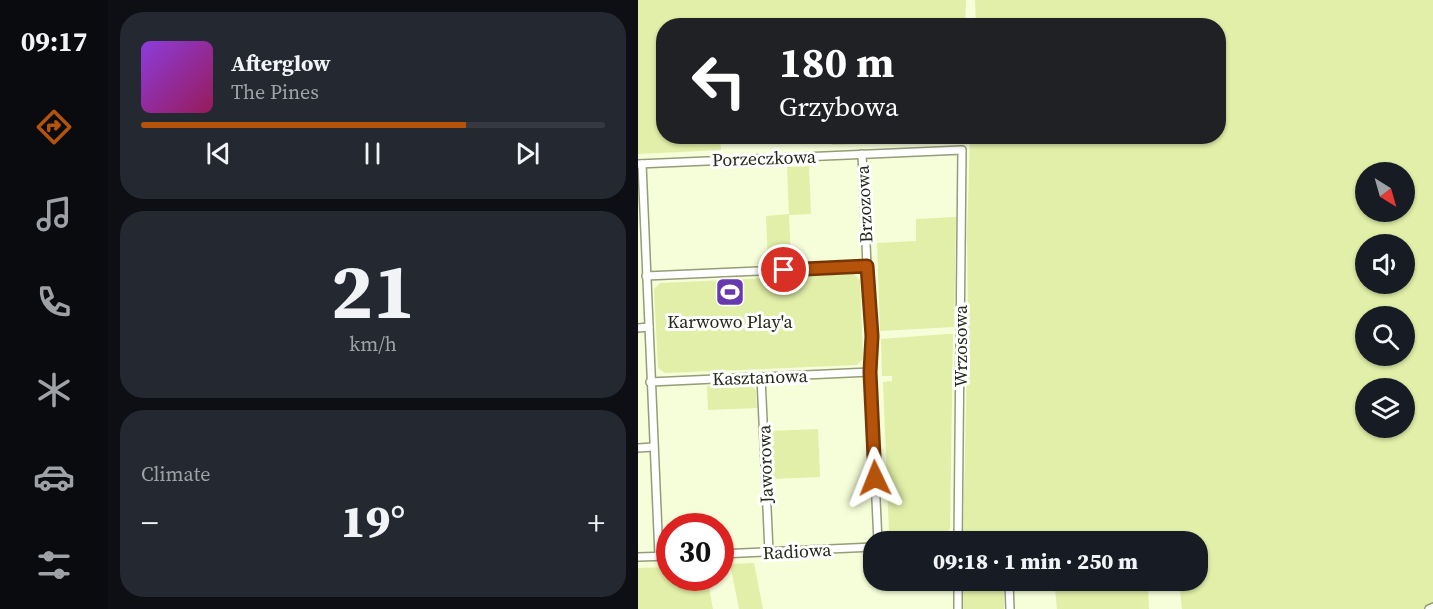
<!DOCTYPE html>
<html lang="en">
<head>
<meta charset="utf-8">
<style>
  :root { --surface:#171b24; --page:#242831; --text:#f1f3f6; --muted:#9ea1a6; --line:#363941; --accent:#b45309 }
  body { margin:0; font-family:"Source Serif 4",serif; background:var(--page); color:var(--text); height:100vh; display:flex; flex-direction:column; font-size:22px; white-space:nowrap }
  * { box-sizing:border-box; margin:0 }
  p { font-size:20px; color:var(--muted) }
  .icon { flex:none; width:33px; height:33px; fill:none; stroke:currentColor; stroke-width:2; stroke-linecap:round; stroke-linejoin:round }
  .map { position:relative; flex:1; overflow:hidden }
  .side { display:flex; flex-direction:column; gap:12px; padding:12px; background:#0d0f14; width:530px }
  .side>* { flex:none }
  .top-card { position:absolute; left:18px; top:18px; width:570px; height:126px; border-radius:24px; box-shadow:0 2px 4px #0004; background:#202124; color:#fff; overflow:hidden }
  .needle { width:39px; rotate:143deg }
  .buttons { position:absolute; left:717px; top:162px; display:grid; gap:12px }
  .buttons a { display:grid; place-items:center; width:60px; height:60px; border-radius:50%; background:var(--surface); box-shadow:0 2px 4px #0004; font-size:30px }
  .speed { position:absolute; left:18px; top:513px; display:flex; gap:12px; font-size:30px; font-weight:700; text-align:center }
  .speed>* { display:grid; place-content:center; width:78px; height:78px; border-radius:50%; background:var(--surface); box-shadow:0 2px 4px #0004; line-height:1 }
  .speed .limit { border:9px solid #d22; background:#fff; color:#111 }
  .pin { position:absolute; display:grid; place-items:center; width:51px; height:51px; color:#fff; margin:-26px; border:3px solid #fff; border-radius:50%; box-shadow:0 2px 6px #0007 }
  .me { position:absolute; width:66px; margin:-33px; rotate:358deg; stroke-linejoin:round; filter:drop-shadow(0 0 4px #0008) }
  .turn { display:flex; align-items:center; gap:21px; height:126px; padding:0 24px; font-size:27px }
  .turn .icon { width:78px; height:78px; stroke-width:2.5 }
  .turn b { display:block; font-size:42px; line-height:51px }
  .big { font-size:45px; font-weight:800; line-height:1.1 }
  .side .widget { flex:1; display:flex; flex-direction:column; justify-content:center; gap:9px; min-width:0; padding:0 21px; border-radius:24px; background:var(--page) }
  .side .dial { align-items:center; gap:0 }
  .dial b { font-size:78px; line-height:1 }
  .song { display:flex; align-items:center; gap:18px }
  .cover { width:72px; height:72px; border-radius:9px; background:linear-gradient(135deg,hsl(270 70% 55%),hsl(330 70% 35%)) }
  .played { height:6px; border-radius:3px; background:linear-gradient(90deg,var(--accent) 70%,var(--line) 70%) }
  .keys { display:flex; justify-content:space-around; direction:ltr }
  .heat { display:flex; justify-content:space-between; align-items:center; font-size:33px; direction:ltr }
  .trip { position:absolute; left:225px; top:531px; width:345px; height:60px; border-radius:24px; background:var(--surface); box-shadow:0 2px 4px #0004; font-weight:800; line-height:60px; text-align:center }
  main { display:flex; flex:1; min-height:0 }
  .menu { display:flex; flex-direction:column; width:108px; justify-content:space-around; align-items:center; background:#090b0e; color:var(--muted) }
  .menu .icon { width:42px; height:42px }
  .menu .selected { color:var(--accent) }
  .menu b { font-size:27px; color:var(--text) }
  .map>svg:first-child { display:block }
</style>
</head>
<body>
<main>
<nav class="menu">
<b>09:17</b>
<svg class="icon selected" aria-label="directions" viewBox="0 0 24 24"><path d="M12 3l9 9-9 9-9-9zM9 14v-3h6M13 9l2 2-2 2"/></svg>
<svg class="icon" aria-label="music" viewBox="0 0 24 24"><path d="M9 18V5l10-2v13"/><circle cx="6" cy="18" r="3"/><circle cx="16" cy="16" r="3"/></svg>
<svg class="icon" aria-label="phone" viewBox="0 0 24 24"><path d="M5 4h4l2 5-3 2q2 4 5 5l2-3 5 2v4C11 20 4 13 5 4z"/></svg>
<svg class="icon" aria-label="climate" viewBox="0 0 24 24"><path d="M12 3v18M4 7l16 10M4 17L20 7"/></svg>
<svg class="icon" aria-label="car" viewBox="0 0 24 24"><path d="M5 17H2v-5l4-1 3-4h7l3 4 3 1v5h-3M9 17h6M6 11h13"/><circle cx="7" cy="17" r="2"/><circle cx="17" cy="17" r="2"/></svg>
<svg class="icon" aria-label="filters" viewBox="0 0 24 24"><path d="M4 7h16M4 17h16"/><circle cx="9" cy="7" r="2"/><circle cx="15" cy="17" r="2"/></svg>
</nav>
<section class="side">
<div class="widget">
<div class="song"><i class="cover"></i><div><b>Afterglow</b><p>The Pines</p></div></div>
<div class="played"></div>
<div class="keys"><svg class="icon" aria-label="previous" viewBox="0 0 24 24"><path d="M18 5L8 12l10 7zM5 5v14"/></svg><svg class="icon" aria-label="pause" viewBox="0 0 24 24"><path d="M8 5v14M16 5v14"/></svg><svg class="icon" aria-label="next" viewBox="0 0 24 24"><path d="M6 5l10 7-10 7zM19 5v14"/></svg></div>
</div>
<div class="widget dial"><b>21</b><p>km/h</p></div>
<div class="widget"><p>Climate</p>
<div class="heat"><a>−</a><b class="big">19°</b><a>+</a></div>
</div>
</section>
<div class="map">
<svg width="796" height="609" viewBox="0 0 796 609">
  <rect width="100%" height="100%" fill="#f5fed8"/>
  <g fill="#e1efa8" fill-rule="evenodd">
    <polygon points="0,0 328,0 327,25 26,26 26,136 82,137 83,150 0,154"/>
    <path d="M 337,0 L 795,0 L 795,609 L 544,609 L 541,581 L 510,584 L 511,609 L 419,609 L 417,589 L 381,589 L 380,581 L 560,580 L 560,542 L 325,542 L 330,318 L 329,236 L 332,137 L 580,136 L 580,26 L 338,25 ZM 728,172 L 766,172 L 766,212 L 728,212 ZM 728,244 L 766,244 L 766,284 L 728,284 ZM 728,316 L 766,316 L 766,356 L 728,356 ZM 728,388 L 766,388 L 766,428 L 728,428 Z"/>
    <polygon points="194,137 323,136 323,140 194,145"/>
    <polygon points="171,166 173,214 151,215 153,262 130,263 128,216 151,214 149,167"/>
    <polygon points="318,217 316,327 242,331 239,243 278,241 278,219"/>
    <polygon points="216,274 222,280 225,359 219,365 27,373 20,368 16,289 22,283"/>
    <polygon points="309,334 315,334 312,529 306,536 257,538 251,532 245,382 254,381 254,376 244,376 243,339"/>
    <polygon points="111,384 118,390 119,408 70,410 69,386"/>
    <polygon points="180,429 182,477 134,479 132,431"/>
    <polygon points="116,563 125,609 101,609 92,564"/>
    <polygon points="31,567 32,578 69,578 75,609 0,609 0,568"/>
    <polygon points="325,590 366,590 366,609 324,609"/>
  </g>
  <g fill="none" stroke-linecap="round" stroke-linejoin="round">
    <g stroke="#959c79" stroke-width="10">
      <g id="minor">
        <polyline points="224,154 229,266 234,336 232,372 240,542"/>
        <polyline points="0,164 324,150 320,542"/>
        <polyline points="4,164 21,556"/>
        <polyline points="8,276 229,266"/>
        <polyline points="0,328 11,327"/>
        <polyline points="123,377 131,552"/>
        <polyline points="12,382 232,372"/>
        <polyline points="0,448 15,447"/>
        <polyline points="82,554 236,547"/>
        <polyline points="0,557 32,556"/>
        <polyline points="371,582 372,609"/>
        <polyline points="320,609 320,580"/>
        <polyline points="791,609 796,607"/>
      </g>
    </g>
    <use href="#minor" stroke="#fff" stroke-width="7"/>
  </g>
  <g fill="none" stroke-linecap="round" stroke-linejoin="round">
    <g stroke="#753606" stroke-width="15">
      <polyline id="route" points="146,270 229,266 234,336 232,372 237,478"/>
    </g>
    <use href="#route" stroke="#b45309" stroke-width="10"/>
  </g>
  <defs>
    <g id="stadium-square" transform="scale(1.5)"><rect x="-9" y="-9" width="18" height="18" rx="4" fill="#6838af" stroke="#fff"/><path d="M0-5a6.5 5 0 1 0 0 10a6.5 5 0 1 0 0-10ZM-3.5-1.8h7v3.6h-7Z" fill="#fff"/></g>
  </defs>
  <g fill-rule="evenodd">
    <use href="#stadium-square" x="92" y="292"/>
  </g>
  <g text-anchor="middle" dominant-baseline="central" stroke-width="6" stroke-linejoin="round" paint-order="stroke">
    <g font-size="18" fill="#25281a" stroke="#fff">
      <text transform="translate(126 158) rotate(-2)">Porzeczkowa</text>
      <text transform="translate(226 204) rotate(-93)">Brzozowa</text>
      <text transform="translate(322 346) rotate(-90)">Wrzosowa</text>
      <text transform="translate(122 377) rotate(-2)">Kasztanowa</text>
      <text transform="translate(127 464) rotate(-92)">Jaworowa</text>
      <text transform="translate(159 551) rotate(-3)">Radiowa</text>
    </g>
    <g font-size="18" fill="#25281a" stroke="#fff">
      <text x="92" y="321">Karwowo Play'a</text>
    </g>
  </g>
</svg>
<div class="buttons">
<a><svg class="needle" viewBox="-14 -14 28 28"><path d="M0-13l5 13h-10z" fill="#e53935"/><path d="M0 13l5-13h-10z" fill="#9ea1a6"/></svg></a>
<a><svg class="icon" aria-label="sound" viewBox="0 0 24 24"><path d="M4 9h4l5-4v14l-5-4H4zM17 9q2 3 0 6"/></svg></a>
<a><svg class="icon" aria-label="search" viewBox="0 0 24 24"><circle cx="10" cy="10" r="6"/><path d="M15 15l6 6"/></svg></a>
<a><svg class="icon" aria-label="layers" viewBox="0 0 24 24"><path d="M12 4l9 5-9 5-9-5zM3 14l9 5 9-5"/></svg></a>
</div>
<div class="speed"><div class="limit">30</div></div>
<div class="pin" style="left:146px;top:270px;background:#d93025"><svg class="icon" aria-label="arrive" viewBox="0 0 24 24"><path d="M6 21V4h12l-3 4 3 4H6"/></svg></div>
<svg class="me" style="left:237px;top:478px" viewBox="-20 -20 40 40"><path d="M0-17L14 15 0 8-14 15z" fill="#b45309" stroke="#fff" stroke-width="4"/></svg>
<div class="trip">09:18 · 1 min · 250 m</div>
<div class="top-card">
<div class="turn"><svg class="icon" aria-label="left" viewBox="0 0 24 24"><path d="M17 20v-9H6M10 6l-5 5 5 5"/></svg><div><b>180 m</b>Grzybowa</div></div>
</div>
</div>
</main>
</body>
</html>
